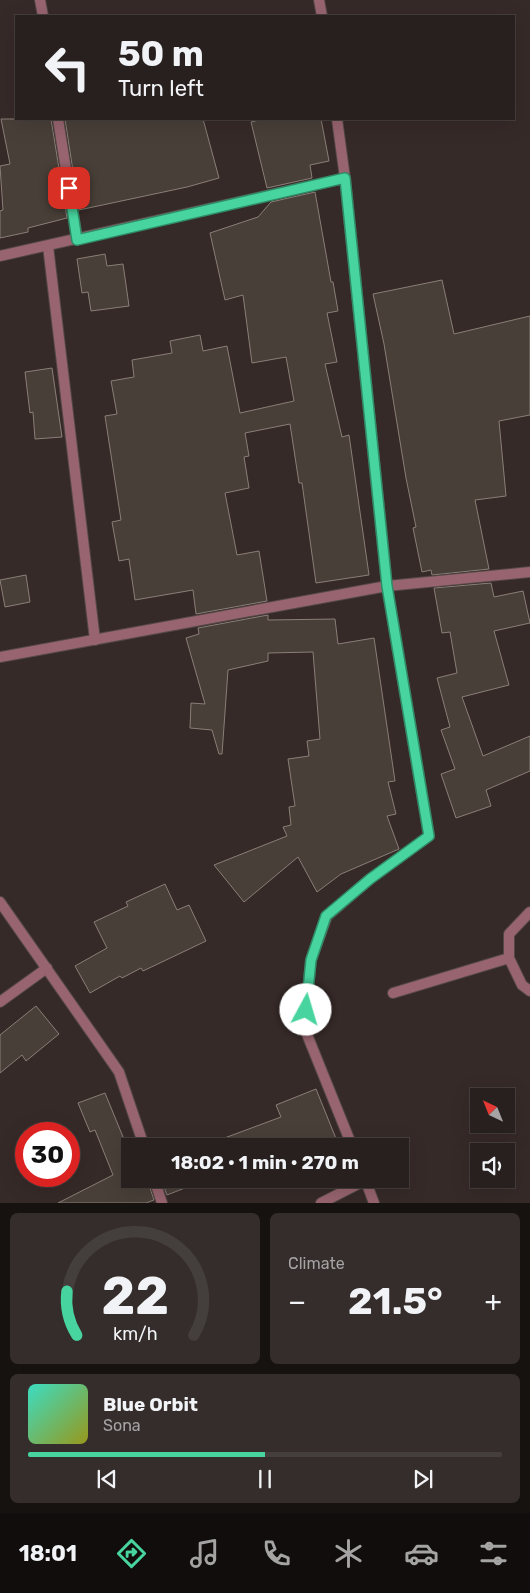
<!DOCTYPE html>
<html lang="en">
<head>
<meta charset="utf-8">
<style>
  :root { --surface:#28201e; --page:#342d2b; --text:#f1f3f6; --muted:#a5a3a4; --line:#443e3c; --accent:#47d49e }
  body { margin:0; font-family:Rubik,sans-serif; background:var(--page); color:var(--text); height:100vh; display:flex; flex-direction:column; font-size:19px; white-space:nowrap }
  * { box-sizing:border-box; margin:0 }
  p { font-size:16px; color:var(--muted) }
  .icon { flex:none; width:28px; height:28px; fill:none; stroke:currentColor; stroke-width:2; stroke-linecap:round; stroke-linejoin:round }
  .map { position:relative; height:1203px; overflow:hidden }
  .details { display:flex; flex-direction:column; gap:10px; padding:10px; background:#161210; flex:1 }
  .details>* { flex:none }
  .banner { position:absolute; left:15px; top:15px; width:500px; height:105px; border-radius:0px; box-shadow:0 5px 20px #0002,0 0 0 1px var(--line); background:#28201e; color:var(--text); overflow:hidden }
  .needle { width:32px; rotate:317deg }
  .controls { position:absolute; left:470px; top:1088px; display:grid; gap:10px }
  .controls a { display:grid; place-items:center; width:45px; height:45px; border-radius:0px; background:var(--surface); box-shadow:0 5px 20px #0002,0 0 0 1px var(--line); font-size:25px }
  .speed { position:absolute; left:15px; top:1122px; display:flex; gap:10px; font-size:25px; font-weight:700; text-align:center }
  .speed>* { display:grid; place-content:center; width:65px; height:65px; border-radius:50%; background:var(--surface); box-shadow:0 5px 20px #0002,0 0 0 1px var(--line); line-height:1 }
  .speed .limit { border:8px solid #d22; background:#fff; color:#111 }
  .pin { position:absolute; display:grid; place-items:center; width:42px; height:42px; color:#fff; margin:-21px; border-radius:10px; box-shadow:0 2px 8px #0006 }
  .me { position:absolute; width:55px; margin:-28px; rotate:6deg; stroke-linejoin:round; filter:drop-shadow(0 0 4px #0008) }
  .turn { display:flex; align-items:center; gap:18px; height:105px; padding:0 20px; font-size:22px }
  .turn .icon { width:65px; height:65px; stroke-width:2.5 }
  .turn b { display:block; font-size:35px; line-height:42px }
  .big { font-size:38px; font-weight:700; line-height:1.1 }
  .details .widget { flex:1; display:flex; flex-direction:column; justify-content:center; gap:8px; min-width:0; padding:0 18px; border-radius:8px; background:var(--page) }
  .details .dial { align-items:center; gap:0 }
  .dial svg { height:130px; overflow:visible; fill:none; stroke:var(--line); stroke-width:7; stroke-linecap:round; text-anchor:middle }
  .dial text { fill:var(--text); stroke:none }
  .song { display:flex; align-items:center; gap:15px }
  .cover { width:60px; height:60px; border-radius:8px; background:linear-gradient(135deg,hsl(170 70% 55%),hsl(60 70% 35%)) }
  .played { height:5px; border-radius:2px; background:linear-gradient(90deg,var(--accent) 50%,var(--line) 50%) }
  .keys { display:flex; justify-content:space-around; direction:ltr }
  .heat { display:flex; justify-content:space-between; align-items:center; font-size:28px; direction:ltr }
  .details .tiles { flex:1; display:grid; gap:10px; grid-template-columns:1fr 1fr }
  .widget:last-child { grid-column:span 2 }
  .trip { position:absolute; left:121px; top:1138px; width:288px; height:50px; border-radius:0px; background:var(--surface); box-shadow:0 5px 20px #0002,0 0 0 1px var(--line); font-weight:700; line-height:50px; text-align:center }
  .dock { display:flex; height:80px; justify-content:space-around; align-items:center; background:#100d0c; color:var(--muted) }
  .dock .icon { width:35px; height:35px }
  .dock .current { color:var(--accent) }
  .dock b { font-size:22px; color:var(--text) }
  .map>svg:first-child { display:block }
</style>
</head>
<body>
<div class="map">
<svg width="530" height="1203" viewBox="0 0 530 1203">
  <rect width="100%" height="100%" fill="#362a28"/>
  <g fill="#483f38" stroke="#8a7f77">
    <polygon points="1,119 51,119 67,218 28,228 28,232 0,238 0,211 3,210 0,166 10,164"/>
    <polygon points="65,119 203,119 219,178 187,187 79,210"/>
    <polygon points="263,119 321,119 329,161 310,165 312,178 267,188 251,122"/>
    <polygon points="315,192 331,282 333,282 338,311 327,313 337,362 325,364 342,437 349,435 369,575 316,583 302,483 299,483 290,424 245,433 249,456 244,457 249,488 225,493 237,555 259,551 267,601 196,614 193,590 135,600 129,559 119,561 112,522 121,520 105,416 117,414 111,381 134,377 132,360 172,353 170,341 200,335 203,351 227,346 240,413 294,401 286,357 252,363 243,295 225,300 210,233 258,217 271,202"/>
    <polygon points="105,254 107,266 123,264 129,306 91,311 88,292 82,293 77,259"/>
    <polygon points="442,280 454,334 530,316 530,415 499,421 506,496 475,500 489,569 432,575 431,570 422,572 413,528 416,527 406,478 384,344 373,294"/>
    <polygon points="52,368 62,437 35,439 33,412 30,413 25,372"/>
    <polygon points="26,575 30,602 5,607 0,580"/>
    <polygon points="491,583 494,597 523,591 530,623 494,631 509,685 462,697 483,756 530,736 530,771 486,790 491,806 456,818 441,774 455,769 441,730 450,727 437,678 457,673 450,632 442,633 434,588"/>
    <polygon points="268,615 268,620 335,619 338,644 374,638 395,781 388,782 396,814 387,816 399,849 341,874 317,892 298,857 244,902 214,865 287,836 283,827 291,825 289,807 295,806 288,759 309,756 307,741 320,739 313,652 268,653 268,661 228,670 222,754 219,754 212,730 190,728 191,703 205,704 186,638 199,634 198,628"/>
    <polygon points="165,884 177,910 189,905 206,941 143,971 141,968 122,978 120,976 90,993 75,966 107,948 94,922 128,906 126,902"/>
    <polygon points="36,1006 59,1034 26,1061 22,1055 0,1073 0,1035"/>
    <polygon points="316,1089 339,1146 203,1146 281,1117 276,1105"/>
    <polygon points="105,1093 130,1154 130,1179 147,1179 154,1200 146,1203 58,1203 113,1175 95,1130 90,1132 78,1103"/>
    <polygon points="161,1179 208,1179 167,1195"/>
  </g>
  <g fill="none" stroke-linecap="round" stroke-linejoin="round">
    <g stroke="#534745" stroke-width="12">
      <g id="service">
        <polyline points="530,912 509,934 509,958 522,985 530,991"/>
        <polyline points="393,993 509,958"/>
      </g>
    </g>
    <g stroke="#534745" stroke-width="12">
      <g id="minor">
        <polyline points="40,0 43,16"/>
        <polyline points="319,0 322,16"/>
        <polyline points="58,119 77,239"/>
        <polyline points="337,119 345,178 387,586 429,836 370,879 327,916 311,960 304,1027 352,1146"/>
        <polyline points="48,246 95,640"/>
        <polyline points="0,256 345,178"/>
        <polyline points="0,657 387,586 530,572"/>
        <polyline points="0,902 119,1072 144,1146"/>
        <polyline points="0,1002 47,968"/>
        <polyline points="154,1179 162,1203"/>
        <polyline points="365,1179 374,1203"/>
        <polyline points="321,1203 366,1180"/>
      </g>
    </g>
    <use href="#service" stroke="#97646f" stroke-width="10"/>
    <use href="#minor" stroke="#97646f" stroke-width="10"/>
  </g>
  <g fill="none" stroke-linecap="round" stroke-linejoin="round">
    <g stroke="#2e8a67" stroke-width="12">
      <polyline id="route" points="69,188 77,240 345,178 387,586 429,836 370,879 326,916 311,960 306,1010"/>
    </g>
    <use href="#route" stroke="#47d49e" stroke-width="9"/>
  </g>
</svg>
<div class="controls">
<a><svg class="needle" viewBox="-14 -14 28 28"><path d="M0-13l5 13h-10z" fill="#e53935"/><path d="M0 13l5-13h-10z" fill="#a5a3a4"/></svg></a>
<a><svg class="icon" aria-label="sound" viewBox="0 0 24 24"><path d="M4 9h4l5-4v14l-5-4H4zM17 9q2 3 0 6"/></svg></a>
</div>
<div class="speed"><div class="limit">30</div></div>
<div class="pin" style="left:69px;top:188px;background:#d93025"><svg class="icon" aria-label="arrive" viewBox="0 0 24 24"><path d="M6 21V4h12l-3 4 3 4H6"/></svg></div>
<svg class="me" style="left:306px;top:1010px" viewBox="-20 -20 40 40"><circle r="19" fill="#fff"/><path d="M0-13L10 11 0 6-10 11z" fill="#47d49e"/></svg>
<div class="trip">18:02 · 1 min · 270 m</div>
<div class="banner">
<div class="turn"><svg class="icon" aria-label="left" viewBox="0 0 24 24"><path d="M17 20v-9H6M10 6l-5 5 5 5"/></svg><div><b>50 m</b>Turn left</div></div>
</div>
</div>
<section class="details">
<div class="tiles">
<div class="widget dial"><svg viewBox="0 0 100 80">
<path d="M14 69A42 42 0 1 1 86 69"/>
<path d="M14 69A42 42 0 0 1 8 42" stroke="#47d49e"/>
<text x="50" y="56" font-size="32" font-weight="700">22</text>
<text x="50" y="72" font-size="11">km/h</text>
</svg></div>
<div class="widget"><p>Climate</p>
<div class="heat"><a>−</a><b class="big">21.5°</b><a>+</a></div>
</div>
<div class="widget">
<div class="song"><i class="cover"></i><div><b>Blue Orbit</b><p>Sona</p></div></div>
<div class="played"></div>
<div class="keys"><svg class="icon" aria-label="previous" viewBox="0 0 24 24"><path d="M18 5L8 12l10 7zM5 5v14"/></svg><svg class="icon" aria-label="pause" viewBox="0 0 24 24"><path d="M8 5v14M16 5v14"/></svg><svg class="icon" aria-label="next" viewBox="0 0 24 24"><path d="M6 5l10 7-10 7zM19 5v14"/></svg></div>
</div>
</div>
</section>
<nav class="dock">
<b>18:01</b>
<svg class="icon current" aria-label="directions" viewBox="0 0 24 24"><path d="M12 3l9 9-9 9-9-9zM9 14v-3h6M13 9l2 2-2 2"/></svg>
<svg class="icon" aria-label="music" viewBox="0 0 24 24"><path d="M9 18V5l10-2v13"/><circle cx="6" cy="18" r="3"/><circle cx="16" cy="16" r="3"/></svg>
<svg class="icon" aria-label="phone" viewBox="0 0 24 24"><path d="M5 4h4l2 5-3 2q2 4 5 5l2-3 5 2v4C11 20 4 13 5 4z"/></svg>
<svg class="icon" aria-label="climate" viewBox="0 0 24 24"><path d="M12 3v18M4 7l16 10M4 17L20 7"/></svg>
<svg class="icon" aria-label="car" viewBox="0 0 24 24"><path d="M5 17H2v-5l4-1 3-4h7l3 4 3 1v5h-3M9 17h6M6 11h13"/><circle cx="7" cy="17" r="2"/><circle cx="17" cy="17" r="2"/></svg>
<svg class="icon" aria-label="filters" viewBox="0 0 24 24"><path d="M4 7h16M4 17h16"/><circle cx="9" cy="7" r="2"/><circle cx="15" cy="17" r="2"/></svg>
</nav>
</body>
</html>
